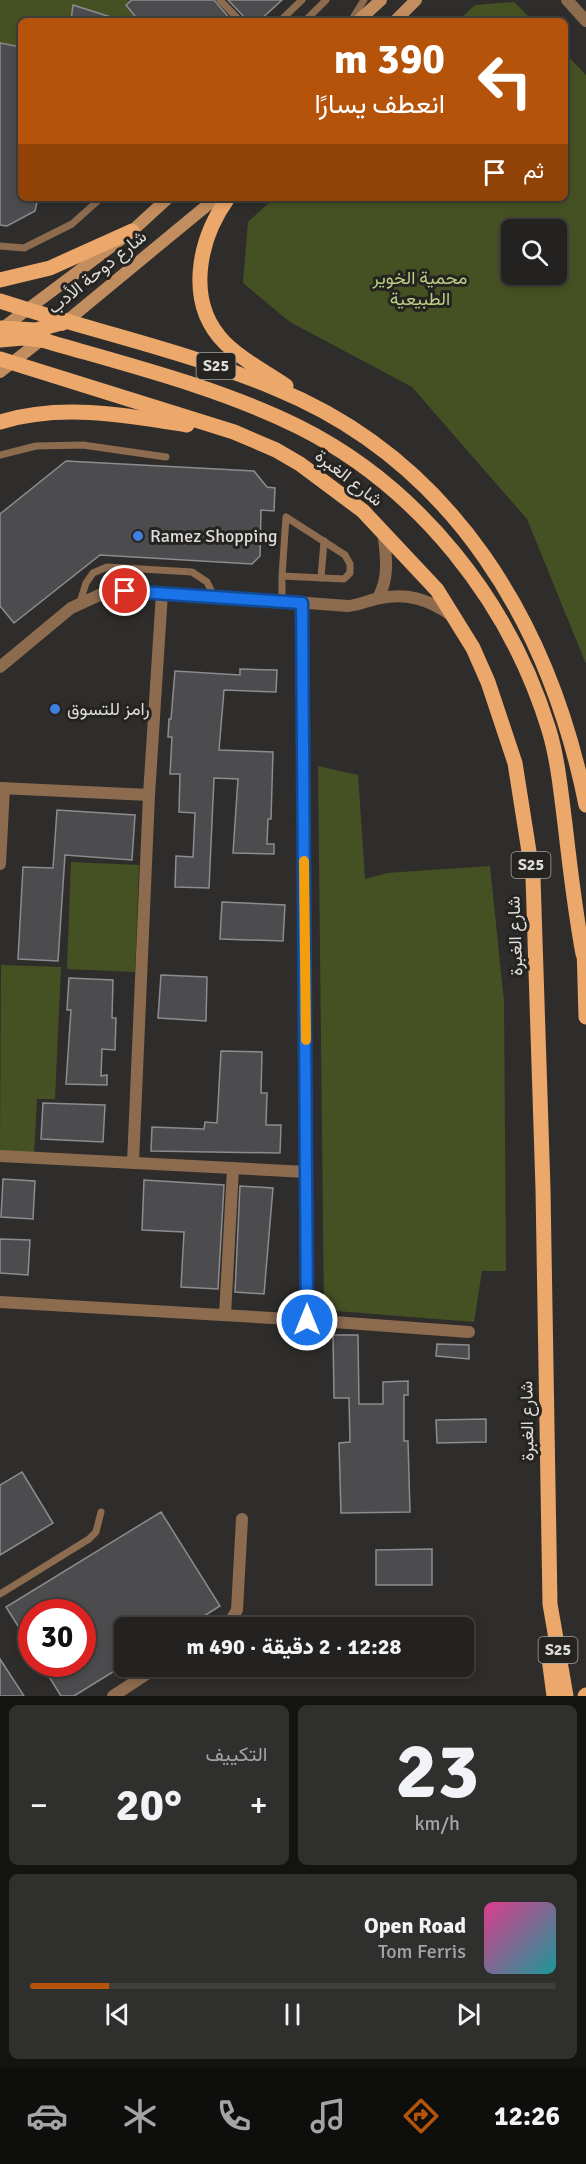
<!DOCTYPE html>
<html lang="ar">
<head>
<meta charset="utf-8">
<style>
  :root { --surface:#232220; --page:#2f2f2d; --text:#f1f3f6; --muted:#a3a4a5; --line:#403f3e; --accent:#b45309 }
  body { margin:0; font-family:Signika,Vazirmatn,sans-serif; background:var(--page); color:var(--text); direction:rtl; height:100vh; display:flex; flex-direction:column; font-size:22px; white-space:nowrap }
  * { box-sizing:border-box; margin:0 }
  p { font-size:20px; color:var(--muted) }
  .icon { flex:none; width:33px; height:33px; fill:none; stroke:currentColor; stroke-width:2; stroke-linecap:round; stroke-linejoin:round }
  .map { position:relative; height:1696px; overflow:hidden; direction:ltr }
  .side { display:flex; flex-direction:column; gap:9px; padding:9px; background:#131312; flex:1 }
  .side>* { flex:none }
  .banner { position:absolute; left:18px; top:18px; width:550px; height:183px; border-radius:9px; box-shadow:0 3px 9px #0003,0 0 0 2px var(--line); direction:rtl; background:#b45309; color:#fff; overflow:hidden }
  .controls { position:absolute; left:501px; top:219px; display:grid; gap:12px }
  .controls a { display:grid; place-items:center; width:66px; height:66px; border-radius:9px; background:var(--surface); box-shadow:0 3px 9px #0003,0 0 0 2px var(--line); font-size:30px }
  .speed { position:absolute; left:18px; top:1599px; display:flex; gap:12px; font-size:30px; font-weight:700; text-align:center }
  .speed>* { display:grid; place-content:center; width:78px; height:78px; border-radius:50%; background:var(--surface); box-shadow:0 3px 9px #0003,0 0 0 2px var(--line); line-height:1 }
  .speed .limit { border:9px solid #d22; background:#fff; color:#111 }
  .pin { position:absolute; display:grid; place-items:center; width:51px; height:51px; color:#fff; margin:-26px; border:3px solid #fff; border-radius:50%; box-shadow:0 2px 6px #0007 }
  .me { position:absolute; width:66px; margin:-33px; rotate:0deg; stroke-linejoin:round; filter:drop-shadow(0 0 4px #0008) }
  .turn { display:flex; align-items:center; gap:21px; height:126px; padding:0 24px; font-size:27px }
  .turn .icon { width:78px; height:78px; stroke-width:2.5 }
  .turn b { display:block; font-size:42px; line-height:51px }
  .then { display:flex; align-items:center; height:57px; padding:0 24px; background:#0003; gap:12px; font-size:22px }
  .big { font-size:45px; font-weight:800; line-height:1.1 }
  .side .card { flex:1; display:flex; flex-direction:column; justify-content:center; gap:9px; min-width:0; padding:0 21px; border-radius:9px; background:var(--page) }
  .side .dial { align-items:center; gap:0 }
  .dial b { font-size:78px; line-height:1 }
  .song { display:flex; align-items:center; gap:18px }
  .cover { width:72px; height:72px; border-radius:9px; background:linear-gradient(135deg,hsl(330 70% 55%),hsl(180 70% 35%)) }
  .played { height:6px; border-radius:3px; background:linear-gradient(90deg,var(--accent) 15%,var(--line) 15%) }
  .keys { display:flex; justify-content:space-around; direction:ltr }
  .heat { display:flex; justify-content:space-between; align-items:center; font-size:33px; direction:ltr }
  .side .tiles { flex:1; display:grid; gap:9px; grid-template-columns:1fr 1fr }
  .card:last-child { grid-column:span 2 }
  .trip { position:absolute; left:114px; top:1617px; width:360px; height:60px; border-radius:9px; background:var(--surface); box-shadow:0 3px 9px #0003,0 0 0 2px var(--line); font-weight:800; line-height:60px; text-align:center; direction:rtl }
  .menu { display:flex; height:96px; justify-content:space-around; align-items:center; background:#0e0e0d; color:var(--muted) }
  .menu .icon { width:42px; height:42px }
  .menu .selected { color:var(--accent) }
  .menu b { font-size:27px; color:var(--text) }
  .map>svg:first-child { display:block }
</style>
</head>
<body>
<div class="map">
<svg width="586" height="1696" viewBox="0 0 586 1696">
  <rect width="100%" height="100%" fill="#2f2d2b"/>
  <g fill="#465123" fill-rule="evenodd">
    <polygon points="0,0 132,0 135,15 129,21 124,21 73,5 71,21 21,21 21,47 0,43"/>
    <polygon points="514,2 533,21 458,21 475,5"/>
    <path d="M 566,54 L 586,75 L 586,664 L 527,519 L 412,387 L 290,322 L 243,283 L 248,222 L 274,198 L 566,198 ZM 512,230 L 556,230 L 556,274 L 512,274 Z"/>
    <polygon points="318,766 358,775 365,879 387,873 490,866 504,1002 506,1271 482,1271 474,1322 324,1310"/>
    <polygon points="71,862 139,865 135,972 67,969"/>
    <polygon points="1,965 61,967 55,1099 37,1099 34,1155 0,1151"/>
  </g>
  <g fill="#4c4c4f" stroke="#8c8c90" stroke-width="1.5">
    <polygon points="132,0 214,0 232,21 139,21 126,5"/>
    <polygon points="228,0 282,0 259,21 248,21"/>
    <polygon points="73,5 117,19 116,21 71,21"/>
    <polygon points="0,43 21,47 21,198 38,198 35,211 7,226 0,225"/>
    <polygon points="66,461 254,471 267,487 275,488 274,511 261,510 260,556 252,564 100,555 14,623 0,606 0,514"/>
    <polygon points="240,669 277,670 276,692 224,690 219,750 273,752 271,819 268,819 267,844 274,844 274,854 233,853 238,779 214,778 209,888 175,887 176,856 193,857 195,813 179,812 180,774 170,774 172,737 168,737 169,719 171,719 175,671 240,675"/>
    <polygon points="57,810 135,815 132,860 65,855 58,961 18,959 23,867 53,868"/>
    <polygon points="222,902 285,905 283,941 220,939"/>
    <polygon points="161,975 207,977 206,1021 158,1018"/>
    <polygon points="69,978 113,980 112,1018 116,1018 115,1050 102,1049 101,1076 107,1075 107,1085 66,1084 71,1010 67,1010"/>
    <polygon points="221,1051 262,1052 261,1093 267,1093 266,1125 281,1125 280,1153 151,1151 152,1127 204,1129 205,1122 217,1123"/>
    <polygon points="43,1103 105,1105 103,1142 41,1139"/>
    <polygon points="3,1179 35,1181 33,1219 1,1217"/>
    <polygon points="144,1180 224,1185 218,1289 181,1287 184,1232 142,1230"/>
    <polygon points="240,1186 273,1188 264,1294 235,1292"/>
    <polygon points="0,1239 30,1240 28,1275 0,1273"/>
    <polygon points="333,1335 358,1335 359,1404 383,1404 383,1382 408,1381 408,1395 404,1395 404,1441 408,1441 410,1512 341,1513 339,1443 350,1442 349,1398 334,1398"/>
    <polygon points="437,1344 469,1345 469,1359 436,1356"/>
    <polygon points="486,1419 486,1442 437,1443 436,1420"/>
    <polygon points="22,1472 53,1523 0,1555 0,1485"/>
    <polygon points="161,1512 220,1606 185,1628 124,1628 124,1665 74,1696 61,1696 41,1664 82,1664 82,1612 32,1612 32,1648 6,1607"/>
    <polygon points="432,1549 432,1585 376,1585 376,1550"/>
    <polygon points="0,1659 24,1696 0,1696"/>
  </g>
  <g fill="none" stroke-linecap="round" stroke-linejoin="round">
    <g stroke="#8d6b4f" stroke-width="7">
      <polyline points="220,0 240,21"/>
      <polyline points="280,21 302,0"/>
      <polyline points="305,21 326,0"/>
      <polyline points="351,21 364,0"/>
      <polyline points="0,246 24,248 72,224 101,198"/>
      <polyline points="0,455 36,446 83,445 166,457"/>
      <polyline points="321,578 324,541"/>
      <polyline points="282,601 282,576 344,579 350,573 350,564 345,555 286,517 282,576"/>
      <polyline points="80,602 86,583 93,573 107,567 192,572 207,582 214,596"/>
      <polyline points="0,1594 89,1539 96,1532 101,1512"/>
    </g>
    <g stroke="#8d6b4f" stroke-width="12">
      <polyline points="567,0 586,21"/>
      <path d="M 378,598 C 390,577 386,555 383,531"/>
      <polyline points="302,603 307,1320"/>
      <path d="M 0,667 L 71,608 L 106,592 L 125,591 L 214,596 L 348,606 C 360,605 369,600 380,598 C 407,593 428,599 451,615"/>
      <polyline points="0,788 149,795"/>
      <polyline points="0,864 4,788"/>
      <polyline points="0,1156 307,1172"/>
      <polyline points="133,1163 149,795 162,593"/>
      <polyline points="0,1302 307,1320 469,1332"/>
      <polyline points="225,1315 233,1168"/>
      <polyline points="220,1628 231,1620 237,1610 242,1519"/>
      <polyline points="113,1696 159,1666"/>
    </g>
    <g stroke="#c28d5f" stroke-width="12">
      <polyline points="358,21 381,0"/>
      <polyline points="395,21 416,0"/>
      <polyline points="62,325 216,198"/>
      <polyline points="0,330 132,231 168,198"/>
      <polyline points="0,372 45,337"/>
    </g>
    <g stroke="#eca76b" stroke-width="15">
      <path d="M 228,198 C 198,240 185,303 225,343 C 243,361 266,372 286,386"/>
      <polyline points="0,280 50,268 132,231"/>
      <path d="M 0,301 C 92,331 187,351 277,389 C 454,462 550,625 586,805"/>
      <polyline points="0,328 36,330 68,321"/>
      <path d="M 0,340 L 23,338 L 42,340 C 128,365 218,387 299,427 C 419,487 510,602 549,730 C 558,760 561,793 565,824 C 570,868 575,911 583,954"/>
      <polyline points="0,359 234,432 276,450 300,464 363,511 437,590 473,648 488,682 515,763 533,877 543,1189 550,1604 566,1696"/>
      <path d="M 0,422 C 61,403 126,415 187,425"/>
      <polyline points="584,946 586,1017"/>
      <polyline points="549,1658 554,1696"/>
      <polyline points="585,1696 586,1695"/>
    </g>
  </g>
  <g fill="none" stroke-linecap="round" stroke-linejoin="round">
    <g stroke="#114b97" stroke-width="15">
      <polyline id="route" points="125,591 302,603 307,1320"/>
    </g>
    <use href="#route" stroke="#1a73e8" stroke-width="10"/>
    <polyline stroke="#f59e0b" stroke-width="10" points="304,861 306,1040"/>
  </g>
  <g fill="#3f7fe0" stroke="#252421" stroke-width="2">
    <circle cx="138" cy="536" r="6"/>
    <circle cx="55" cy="709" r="6"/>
  </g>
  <g text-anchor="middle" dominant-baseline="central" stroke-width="6" stroke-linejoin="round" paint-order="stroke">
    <g fill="#252421" stroke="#a6a5a2" stroke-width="1.5">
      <rect x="196.5" y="353" width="39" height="26" rx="4.5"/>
      <rect x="511.5" y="852" width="39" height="26" rx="4.5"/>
      <rect x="538.5" y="1637" width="39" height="26" rx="4.5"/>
    </g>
    <g font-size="16" font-weight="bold" fill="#dddcda">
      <text x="216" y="366">S25</text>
      <text x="531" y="865">S25</text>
      <text x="558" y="1650">S25</text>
    </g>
    <g font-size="18" fill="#dddcda" stroke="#252421">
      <text transform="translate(97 272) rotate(-39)">شارع دوحة الأدب</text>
      <text transform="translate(349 478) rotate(38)">شارع الغبرة</text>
      <text transform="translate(515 936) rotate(-92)">شارع الغبرة</text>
      <text transform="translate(527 1421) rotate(-91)">شارع الغبرة</text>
    </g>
    <g font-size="18" fill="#bace83" stroke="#252421">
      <text x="420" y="278">محمية الخوير<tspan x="420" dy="21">الطبيعية</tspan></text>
    </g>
    <g font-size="18" fill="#dddcda" stroke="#252421" text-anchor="start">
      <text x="150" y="536">Ramez Shopping</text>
      <text x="67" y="709">رامز للتسوق</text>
    </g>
  </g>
</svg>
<div class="controls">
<a><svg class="icon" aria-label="search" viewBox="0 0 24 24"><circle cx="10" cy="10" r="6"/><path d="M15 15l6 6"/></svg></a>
</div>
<div class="speed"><div class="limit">30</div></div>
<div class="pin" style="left:125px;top:591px;background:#d93025"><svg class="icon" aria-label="arrive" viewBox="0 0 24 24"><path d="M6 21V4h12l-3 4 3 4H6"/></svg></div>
<svg class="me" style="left:307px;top:1320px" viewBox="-20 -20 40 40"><circle r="17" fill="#1a73e8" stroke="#fff" stroke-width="3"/><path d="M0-11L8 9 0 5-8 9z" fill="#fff"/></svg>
<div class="trip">12:28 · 2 دقيقة · 490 m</div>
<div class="banner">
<div class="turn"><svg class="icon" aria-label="left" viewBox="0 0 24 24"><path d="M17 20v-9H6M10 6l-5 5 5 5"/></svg><div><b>390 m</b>انعطف يسارًا</div></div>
<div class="then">ثم<svg class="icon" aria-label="arrive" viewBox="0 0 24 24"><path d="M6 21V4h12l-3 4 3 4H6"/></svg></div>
</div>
</div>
<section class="side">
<div class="tiles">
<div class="card dial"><b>23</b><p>km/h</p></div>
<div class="card"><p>التكييف</p>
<div class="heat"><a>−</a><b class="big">20°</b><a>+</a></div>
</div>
<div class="card">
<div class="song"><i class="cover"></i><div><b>Open Road</b><p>Tom Ferris</p></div></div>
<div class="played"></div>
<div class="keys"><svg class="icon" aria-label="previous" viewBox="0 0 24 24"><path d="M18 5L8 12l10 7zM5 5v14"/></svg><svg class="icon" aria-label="pause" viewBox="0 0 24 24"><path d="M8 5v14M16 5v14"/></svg><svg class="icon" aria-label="next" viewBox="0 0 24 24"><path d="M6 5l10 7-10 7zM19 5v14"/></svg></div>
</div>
</div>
</section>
<nav class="menu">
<b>12:26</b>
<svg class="icon selected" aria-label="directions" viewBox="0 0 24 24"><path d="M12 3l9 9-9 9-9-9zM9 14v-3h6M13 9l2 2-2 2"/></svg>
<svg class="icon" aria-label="music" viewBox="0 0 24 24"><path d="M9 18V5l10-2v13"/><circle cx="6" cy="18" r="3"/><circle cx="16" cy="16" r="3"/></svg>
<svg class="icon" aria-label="phone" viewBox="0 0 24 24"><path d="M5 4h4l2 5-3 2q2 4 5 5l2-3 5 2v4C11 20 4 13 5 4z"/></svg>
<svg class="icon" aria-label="climate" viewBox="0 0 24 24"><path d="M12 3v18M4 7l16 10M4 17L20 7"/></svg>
<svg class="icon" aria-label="car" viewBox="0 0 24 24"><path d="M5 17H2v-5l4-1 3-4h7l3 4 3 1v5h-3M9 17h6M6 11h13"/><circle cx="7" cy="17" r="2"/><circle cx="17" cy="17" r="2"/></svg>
</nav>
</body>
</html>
